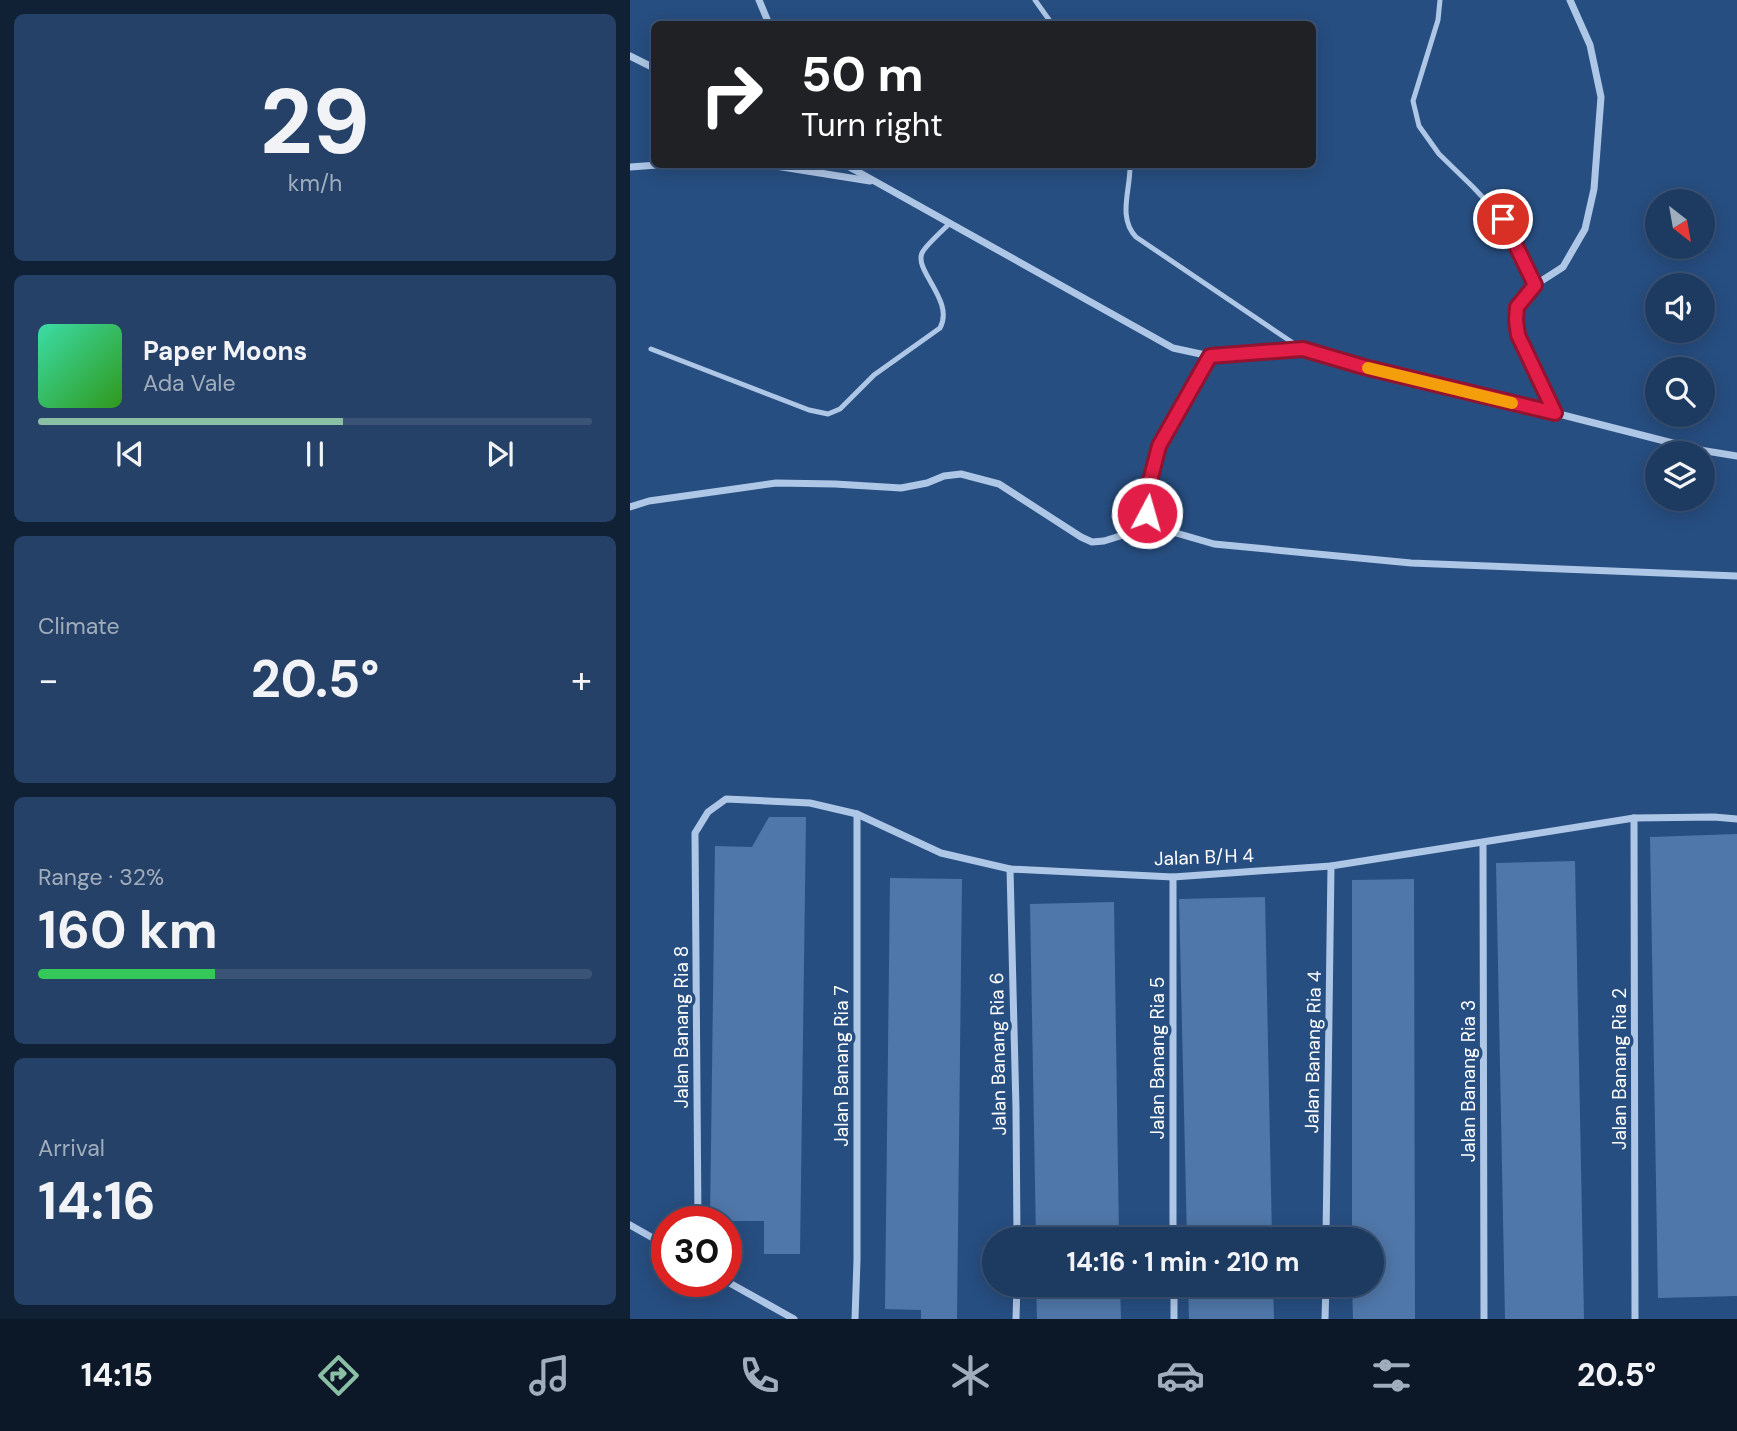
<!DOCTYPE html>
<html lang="en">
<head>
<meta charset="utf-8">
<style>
  :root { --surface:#1d3a61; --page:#254167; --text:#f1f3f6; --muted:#a0adbd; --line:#3b5476; --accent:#8abfa5 }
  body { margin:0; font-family:"DM Sans",sans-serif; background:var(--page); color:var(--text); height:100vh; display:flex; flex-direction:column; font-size:26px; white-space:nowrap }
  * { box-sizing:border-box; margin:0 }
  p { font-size:23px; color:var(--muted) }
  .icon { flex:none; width:38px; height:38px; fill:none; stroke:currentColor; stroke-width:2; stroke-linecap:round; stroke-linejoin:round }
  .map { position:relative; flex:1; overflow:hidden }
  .details { display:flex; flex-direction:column; gap:14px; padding:14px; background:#102035; width:630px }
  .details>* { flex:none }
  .banner { position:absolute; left:21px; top:21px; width:665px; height:147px; border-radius:10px; box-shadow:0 4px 18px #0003,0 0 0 2px var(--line); background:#202124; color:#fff; overflow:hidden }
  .needle { width:46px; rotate:149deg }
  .tools { position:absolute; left:1015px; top:189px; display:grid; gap:14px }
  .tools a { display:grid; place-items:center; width:70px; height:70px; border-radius:50%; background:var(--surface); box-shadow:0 4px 18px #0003,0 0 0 2px var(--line); font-size:35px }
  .speed { position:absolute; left:21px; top:1206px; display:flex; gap:14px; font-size:35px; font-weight:700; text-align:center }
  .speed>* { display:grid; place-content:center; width:91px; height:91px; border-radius:50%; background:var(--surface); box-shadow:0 4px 18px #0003,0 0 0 2px var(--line); line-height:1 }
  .speed .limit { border:10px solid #d22; background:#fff; color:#111 }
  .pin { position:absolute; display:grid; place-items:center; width:60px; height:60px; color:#fff; margin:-30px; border:4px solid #fff; border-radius:50%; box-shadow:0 2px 7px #0007 }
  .me { position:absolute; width:77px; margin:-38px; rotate:6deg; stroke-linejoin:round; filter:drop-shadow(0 0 5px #0008) }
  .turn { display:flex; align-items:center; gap:24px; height:147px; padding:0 35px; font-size:32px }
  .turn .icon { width:91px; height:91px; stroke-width:2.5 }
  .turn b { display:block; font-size:49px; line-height:60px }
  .big { font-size:52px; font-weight:700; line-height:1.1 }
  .details .tile { flex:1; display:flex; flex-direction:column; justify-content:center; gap:10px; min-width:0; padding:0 24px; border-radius:10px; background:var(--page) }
  .details .dial { align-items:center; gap:0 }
  .dial b { font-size:91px; line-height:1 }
  .song { display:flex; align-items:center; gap:21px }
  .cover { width:84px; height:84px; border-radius:10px; background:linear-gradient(135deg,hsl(160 70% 55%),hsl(110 70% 35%)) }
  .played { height:7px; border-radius:4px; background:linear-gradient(90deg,var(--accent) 55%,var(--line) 55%) }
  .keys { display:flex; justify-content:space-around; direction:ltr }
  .heat { display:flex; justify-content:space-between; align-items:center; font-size:38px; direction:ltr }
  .charge { height:10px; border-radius:5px; background:linear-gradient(90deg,#34c759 32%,var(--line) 0) }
  .trip { position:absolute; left:352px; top:1227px; width:402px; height:70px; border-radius:35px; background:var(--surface); box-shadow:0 4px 18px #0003,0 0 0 2px var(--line); font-weight:700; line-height:70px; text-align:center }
  .tab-bar { display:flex; height:112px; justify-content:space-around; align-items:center; background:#0c1727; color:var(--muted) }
  .tab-bar .icon { width:49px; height:49px }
  .tab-bar .active { color:var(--accent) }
  .tab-bar b { font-size:32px; color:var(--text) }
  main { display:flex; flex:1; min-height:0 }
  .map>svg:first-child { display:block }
</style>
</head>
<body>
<main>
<section class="details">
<div class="tile dial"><b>29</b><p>km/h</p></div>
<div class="tile">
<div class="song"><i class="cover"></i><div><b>Paper Moons</b><p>Ada Vale</p></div></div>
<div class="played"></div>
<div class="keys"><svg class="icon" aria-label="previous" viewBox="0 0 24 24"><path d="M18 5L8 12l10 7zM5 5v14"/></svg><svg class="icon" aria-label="pause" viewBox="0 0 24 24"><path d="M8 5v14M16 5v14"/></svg><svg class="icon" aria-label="next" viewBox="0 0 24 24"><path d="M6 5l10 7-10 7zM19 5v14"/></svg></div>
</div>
<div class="tile"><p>Climate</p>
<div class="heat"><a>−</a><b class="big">20.5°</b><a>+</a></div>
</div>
<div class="tile"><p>Range · 32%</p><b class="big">160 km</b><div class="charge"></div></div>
<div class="tile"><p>Arrival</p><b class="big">14:16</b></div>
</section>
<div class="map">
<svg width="1107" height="1319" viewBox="0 0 1107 1319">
  <rect width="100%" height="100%" fill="#274e81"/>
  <g fill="#5077a9">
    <polygon points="139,817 176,817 170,1254 134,1254 134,1221 80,1221 85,846 122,847"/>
    <polygon points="1107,834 1107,1296 1028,1298 1020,837"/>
    <polygon points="945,861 954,1319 875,1319 866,863"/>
    <polygon points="260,878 332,879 327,1319 291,1319 291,1310 255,1309"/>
    <polygon points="784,879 785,1319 723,1319 722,1284 742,1284 742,1239 722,1239 722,880"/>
    <polygon points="635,897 642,1239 557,1239 549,899"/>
    <polygon points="484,902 489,1239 406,1239 400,904"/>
    <polygon points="406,1284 490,1284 491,1319 407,1319"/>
    <polygon points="558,1284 643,1284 644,1319 559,1319"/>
  </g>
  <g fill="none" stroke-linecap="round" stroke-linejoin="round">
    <g stroke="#afc7e6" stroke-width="5">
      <polyline points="405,0 422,24"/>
      <polyline points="810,0 808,20 783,101 789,126 809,154 843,187 873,219 905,285"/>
      <path d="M 500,164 C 501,189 487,217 506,237 L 672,349"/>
      <path d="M 21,349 L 179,410 L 198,414 L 210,409 L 244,375 L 310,328 C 325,301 284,271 292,253 C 295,246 313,230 319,224"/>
    </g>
    <g stroke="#afc7e6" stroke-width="7">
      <polyline points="129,0 139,24"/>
      <polyline points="0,56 24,68"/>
      <polyline points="133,164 240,181"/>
      <polyline points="214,164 543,348 580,356 672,349 734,367 925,413 1070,450 1107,456"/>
      <polyline points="0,167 42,164"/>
      <polyline points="925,413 888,335 886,320 887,307 905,285 933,267 955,229 964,189 971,97 960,45 940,0"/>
      <polyline points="0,507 19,501 146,483 205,484 271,488 297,483 314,476 331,474 369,484 451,537 462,542 474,541 522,526 584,544 781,563 1107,576"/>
      <polyline points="522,526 517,512 520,481 529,446 580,356"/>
      <polyline points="1004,818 1005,1319"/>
      <polyline points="853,843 854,1319"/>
      <polyline points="380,869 386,1109 387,1239"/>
      <polyline points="543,877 543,1239"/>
      <polyline points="68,1222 65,833 78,812 96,799 180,803 227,814 311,853 380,869 543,877 701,866 1004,818 1084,817 1107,819"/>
      <polyline points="0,1225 37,1246"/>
      <polyline points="696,1239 701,866"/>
      <polyline points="96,1281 164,1319"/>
      <polyline points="544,1284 544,1319"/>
      <polyline points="225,1319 227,1260 227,814"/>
      <polyline points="386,1319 387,1284"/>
      <polyline points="695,1319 696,1284"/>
    </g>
  </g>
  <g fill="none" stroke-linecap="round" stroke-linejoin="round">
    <g stroke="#92132f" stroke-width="18">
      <polyline id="route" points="517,513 520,481 529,446 580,356 673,349 734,367 925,413 888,335 886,320 887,307 905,285 873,219"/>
    </g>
    <use href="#route" stroke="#e11d48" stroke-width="12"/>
    <polyline stroke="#f59e0b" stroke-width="12" points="738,368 882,403"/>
  </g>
  <g text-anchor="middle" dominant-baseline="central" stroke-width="7" stroke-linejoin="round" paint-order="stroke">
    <g font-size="19" fill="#fff" stroke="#274e81">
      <text transform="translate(574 857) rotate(-2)">Jalan B/H 4</text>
      <text transform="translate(51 1027) rotate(-90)">Jalan Banang Ria 8</text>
      <text transform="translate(683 1052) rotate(-89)">Jalan Banang Ria 4</text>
      <text transform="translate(368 1054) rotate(-91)">Jalan Banang Ria 6</text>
      <text transform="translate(527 1058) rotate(-90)">Jalan Banang Ria 5</text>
      <text transform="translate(211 1066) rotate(-90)">Jalan Banang Ria 7</text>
      <text transform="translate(989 1069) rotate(-90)">Jalan Banang Ria 2</text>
      <text transform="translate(838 1081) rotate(-90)">Jalan Banang Ria 3</text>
    </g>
  </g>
</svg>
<div class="tools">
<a><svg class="needle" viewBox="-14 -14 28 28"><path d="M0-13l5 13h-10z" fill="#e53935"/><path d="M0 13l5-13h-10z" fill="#a0adbd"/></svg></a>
<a><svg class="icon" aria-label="sound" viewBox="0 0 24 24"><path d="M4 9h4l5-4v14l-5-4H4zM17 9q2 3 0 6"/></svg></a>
<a><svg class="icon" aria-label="search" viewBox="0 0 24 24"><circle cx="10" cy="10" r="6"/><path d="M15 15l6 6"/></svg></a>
<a><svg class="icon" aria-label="layers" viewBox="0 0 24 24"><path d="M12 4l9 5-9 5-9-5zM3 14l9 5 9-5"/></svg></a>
</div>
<div class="speed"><div class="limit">30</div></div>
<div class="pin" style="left:873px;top:219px;background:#d93025"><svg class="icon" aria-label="arrive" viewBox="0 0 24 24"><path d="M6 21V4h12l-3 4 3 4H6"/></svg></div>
<svg class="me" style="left:517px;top:513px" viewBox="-20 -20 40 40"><circle r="17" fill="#e11d48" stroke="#fff" stroke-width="3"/><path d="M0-11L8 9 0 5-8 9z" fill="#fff"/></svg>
<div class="trip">14:16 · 1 min · 210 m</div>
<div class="banner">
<div class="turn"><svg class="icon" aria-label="right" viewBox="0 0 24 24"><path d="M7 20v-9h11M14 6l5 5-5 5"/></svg><div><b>50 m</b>Turn right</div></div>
</div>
</div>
</main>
<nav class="tab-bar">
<b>14:15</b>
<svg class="icon active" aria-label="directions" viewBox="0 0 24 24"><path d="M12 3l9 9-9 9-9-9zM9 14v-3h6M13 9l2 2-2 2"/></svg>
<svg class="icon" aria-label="music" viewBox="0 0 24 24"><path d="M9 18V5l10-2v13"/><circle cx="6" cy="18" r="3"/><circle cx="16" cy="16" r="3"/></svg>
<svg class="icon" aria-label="phone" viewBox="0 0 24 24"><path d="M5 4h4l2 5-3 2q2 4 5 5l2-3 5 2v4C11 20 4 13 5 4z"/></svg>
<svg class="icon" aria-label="climate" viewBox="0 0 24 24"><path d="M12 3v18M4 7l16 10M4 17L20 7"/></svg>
<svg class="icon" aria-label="car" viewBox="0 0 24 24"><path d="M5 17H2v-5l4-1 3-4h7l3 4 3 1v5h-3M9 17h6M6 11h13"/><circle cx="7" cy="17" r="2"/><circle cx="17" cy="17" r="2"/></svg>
<svg class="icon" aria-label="filters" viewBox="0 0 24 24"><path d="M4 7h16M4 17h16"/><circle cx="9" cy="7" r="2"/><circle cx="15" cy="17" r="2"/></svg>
<b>20.5°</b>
</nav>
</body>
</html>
